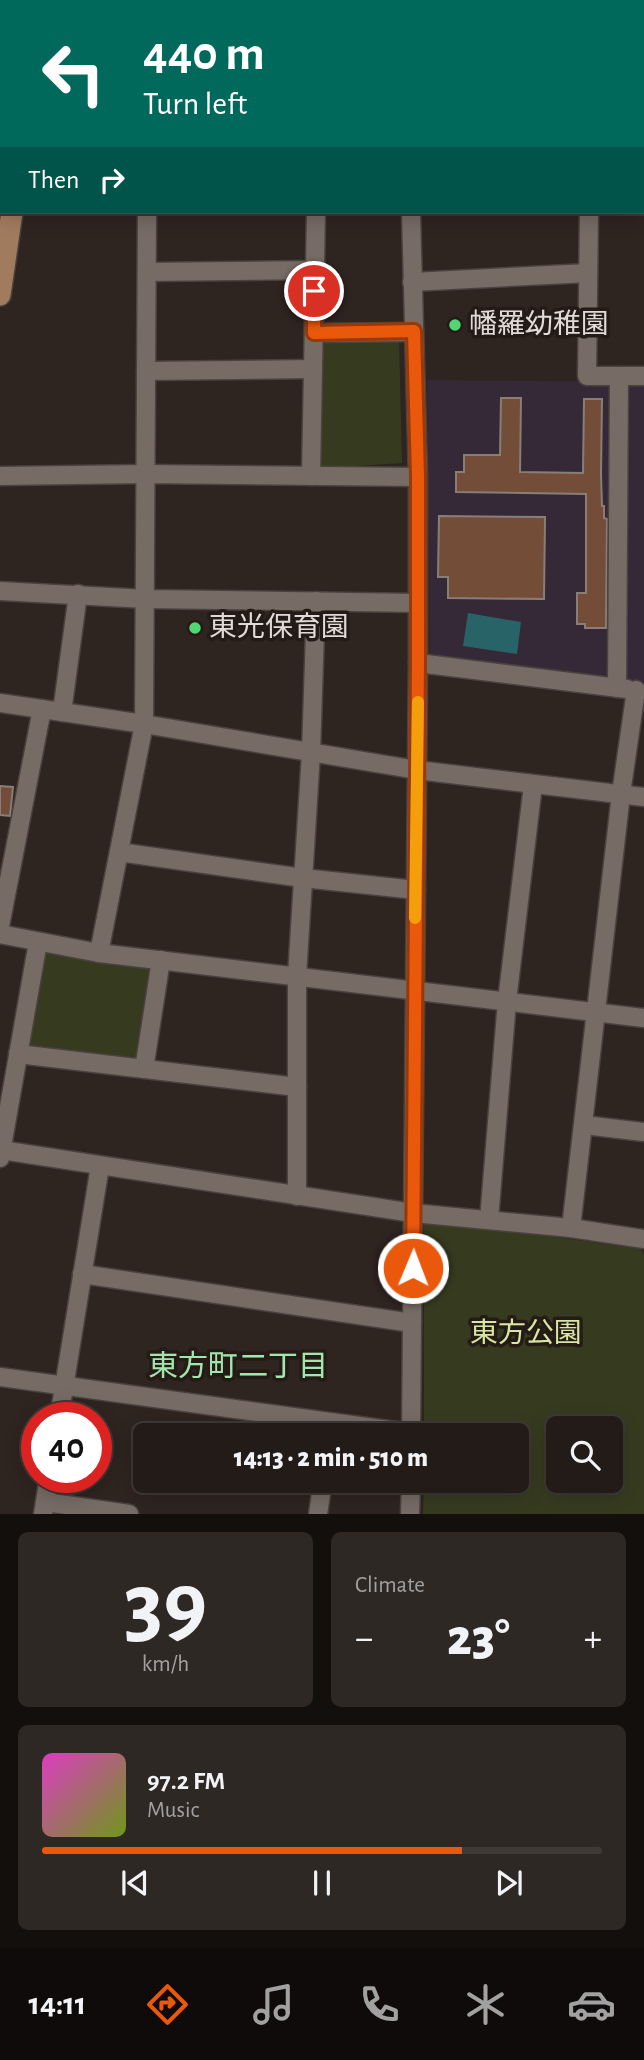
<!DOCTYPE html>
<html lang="en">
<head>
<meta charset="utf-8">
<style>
  :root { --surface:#221b18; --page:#2e2825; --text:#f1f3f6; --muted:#a2a1a2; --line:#3f3937; --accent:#ea580c }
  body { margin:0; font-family:"Alegreya Sans","Noto Sans JP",sans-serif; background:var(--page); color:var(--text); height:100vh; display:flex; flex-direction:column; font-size:26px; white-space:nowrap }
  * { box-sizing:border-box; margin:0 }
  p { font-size:23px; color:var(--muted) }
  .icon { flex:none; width:38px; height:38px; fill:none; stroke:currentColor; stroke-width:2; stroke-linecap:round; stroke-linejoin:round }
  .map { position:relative; height:1514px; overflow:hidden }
  .panel { display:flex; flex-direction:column; gap:18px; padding:18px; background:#130f0d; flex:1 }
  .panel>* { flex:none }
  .banner { position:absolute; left:0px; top:0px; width:644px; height:214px; box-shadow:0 4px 18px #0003,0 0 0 2px var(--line); background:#00695c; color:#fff; overflow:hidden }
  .buttons { position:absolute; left:546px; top:1416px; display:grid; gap:14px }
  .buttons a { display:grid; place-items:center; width:77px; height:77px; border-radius:10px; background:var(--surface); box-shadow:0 4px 18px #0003,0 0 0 2px var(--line); font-size:35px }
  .speed { position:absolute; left:21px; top:1402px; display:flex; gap:14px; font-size:35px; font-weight:700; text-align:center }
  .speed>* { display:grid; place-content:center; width:91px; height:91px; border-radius:50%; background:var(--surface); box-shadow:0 4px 18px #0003,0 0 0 2px var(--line); line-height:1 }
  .speed .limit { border:10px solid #d22; background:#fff; color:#111 }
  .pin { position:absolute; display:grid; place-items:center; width:60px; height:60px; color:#fff; margin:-30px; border:4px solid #fff; border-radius:50%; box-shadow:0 2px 7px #0007 }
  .me { position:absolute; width:77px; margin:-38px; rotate:1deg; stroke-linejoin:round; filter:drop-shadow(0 0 5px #0008) }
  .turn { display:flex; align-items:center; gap:24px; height:147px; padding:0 28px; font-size:32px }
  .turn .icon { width:91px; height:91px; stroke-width:2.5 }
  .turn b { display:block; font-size:49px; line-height:60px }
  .then { display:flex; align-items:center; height:66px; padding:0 28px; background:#0003; gap:14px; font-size:26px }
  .big { font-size:52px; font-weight:800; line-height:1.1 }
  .panel .widget { flex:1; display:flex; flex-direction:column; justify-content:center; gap:10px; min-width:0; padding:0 24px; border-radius:10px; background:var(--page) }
  .panel .dial { align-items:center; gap:0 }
  .dial b { font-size:91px; line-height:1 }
  .song { display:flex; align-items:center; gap:21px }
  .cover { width:84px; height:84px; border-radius:10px; background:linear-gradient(135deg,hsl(310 70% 55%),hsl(80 70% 35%)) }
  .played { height:7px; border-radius:4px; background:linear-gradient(90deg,var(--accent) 75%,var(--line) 75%) }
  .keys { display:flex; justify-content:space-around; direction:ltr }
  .heat { display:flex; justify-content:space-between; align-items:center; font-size:38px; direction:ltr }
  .panel .tiles { flex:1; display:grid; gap:18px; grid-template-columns:1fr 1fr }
  .widget:last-child { grid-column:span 2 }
  .trip { position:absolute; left:133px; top:1423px; width:396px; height:70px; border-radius:10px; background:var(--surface); box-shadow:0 4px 18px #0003,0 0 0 2px var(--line); font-weight:800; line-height:70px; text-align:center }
  .tab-bar { display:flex; height:112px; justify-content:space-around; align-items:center; background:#0e0b0a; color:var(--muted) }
  .tab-bar .icon { width:49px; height:49px }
  .tab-bar .current { color:var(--accent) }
  .tab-bar b { font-size:32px; color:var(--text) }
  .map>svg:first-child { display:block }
</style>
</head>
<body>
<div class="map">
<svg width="644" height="1514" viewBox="0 0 644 1514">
  <rect width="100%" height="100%" fill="#2e2420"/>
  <polygon fill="#352937" points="427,380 644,382 644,684 434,656 430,652"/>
  <g fill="#363b20" fill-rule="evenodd">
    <polygon points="325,337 394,337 399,342 402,463 324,468 318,462 320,343"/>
    <polygon points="49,951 146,963 152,969 141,1056 130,1061 26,1048 40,960"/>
    <path d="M 432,1220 L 640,1249 L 644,1254 L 644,1514 L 423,1514 L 424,1481 L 516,1480 L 516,1435 L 424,1435 L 424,1225 ZM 558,1428 L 611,1428 L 611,1480 L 558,1480 Z"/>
  </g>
  <polygon fill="#286368" points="468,613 521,622 517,654 463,646"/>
  <g fill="#744d39" stroke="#897d77" stroke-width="2">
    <polygon points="501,398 521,398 520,472 583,473 584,399 602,399 601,474 602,506 604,506 604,518 607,519 606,628 585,628 585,624 577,624 577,593 586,593 586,494 456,492 456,472 464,472 464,455 500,455"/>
    <polygon points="439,516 545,517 544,599 448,598 448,577 438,577"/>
    <polygon points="0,786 13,787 10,816 0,815"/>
  </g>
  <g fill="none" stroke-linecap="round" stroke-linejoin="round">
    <g stroke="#4b423f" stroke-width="21">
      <g id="minor">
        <polyline points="398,0 398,2"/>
        <polyline points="588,0 588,2"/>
        <polyline points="165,2 165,0"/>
        <polyline points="367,2 374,0"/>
        <polyline points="0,62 2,62"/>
        <polyline points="642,77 644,77"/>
        <polyline points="642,158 644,158"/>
        <polyline points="411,212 418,477 418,663 411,1435"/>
        <polyline points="589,212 587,376 644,376"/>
        <polyline points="147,272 315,270"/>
        <polyline points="412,282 588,273"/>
        <polyline points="314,333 414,332"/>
        <polyline points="146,371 313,369"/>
        <polyline points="0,476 146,474 418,477"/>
        <polyline points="311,476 316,212"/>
        <polyline points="0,591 146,599 417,603"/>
        <polyline points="418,663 627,689"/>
        <polyline points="617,688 619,376"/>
        <polyline points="0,703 144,724 417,770 644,797"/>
        <polyline points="62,712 78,594"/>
        <polyline points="119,852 303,878 416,890"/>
        <polyline points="0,926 42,709"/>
        <polyline points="0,934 99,953 644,1018"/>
        <polyline points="99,953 144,724 147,212"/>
        <polyline points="18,1054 297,1087"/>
        <polyline points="144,1069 161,960"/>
        <polyline points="584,1125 644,1132"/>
        <polyline points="1,1150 413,1213 571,1228 644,1239"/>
        <polyline points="0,1158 38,942"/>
        <polyline points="297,1196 297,976 311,753 316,601"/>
        <polyline points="489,1220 507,1001 533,785"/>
        <polyline points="571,1228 621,794 636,690"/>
        <polyline points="82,1274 412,1323"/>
        <polyline points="0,1377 411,1433"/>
        <polyline points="59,1418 100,1166"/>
        <polyline points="45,1502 129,1514"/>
        <polyline points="43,1514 49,1477"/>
        <polyline points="318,1514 323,1480"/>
        <polyline points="410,1514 411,1480"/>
      </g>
    </g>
    <g stroke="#4b423f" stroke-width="24">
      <g id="major">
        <polyline points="42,2 42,0"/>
        <polyline points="0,295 12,212"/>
      </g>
    </g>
    <use href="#minor" stroke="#766b65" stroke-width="18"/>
    <use href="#major" stroke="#a17b5e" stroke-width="21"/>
  </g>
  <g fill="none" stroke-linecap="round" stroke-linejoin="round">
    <g stroke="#983908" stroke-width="18">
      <polyline id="route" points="314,291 314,333 414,331 418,477 418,663 413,1268"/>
    </g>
    <use href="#route" stroke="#ea580c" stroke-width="12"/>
    <polyline stroke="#f59e0b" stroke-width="12" points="415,918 418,702"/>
  </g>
  <g fill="#51d674" stroke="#241b16" stroke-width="2.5">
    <circle cx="455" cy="325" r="7"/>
    <circle cx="195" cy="628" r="7"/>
  </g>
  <g text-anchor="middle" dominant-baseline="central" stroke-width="7" stroke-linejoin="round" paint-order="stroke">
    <g font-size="28" fill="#e1dad7" stroke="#241b16" text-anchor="start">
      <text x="469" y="325">幡羅幼稚園</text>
      <text x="209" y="628">東光保育園</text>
    </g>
    <g font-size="28" fill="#d8e6a1" stroke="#241b16">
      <text x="526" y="1334">東方公園</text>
    </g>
    <g font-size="30" fill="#a4e5ae" stroke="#241b16">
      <text x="238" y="1367">東方町二丁目</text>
    </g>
  </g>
</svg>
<div class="buttons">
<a><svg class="icon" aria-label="search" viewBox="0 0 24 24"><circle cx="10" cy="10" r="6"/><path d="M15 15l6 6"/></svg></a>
</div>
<div class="speed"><div class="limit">40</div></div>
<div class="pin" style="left:314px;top:291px;background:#d93025"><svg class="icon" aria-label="arrive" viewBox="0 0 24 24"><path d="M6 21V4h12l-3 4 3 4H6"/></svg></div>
<svg class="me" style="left:413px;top:1268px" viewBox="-20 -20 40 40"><circle r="17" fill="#ea580c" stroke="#fff" stroke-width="3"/><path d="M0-11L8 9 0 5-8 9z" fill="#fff"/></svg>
<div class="trip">14:13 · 2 min · 510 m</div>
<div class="banner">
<div class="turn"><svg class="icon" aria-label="left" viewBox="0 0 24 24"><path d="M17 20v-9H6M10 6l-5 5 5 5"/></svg><div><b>440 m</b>Turn left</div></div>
<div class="then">Then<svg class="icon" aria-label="right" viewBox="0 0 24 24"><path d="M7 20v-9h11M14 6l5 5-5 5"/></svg></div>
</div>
</div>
<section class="panel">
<div class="tiles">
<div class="widget dial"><b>39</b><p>km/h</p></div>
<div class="widget"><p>Climate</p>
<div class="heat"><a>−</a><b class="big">23°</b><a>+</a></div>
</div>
<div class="widget">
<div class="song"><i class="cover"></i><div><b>97.2 FM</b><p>Music</p></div></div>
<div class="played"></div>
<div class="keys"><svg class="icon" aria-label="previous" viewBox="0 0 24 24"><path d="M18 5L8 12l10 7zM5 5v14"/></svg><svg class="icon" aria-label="pause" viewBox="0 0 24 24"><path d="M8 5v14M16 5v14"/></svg><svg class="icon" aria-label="next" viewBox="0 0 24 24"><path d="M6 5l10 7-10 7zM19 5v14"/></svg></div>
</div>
</div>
</section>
<nav class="tab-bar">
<b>14:11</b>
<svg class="icon current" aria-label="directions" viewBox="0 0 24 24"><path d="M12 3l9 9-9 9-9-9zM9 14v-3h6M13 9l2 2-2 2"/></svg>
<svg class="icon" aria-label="music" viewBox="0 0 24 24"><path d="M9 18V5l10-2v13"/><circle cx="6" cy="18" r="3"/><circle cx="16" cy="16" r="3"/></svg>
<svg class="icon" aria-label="phone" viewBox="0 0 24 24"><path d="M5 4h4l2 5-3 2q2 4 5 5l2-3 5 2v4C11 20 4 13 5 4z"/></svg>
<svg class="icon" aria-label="climate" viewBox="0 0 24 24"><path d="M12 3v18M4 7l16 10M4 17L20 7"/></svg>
<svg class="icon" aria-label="car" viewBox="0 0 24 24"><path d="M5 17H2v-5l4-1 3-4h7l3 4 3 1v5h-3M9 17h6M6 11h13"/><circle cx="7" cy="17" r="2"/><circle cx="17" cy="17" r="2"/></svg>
</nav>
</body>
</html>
